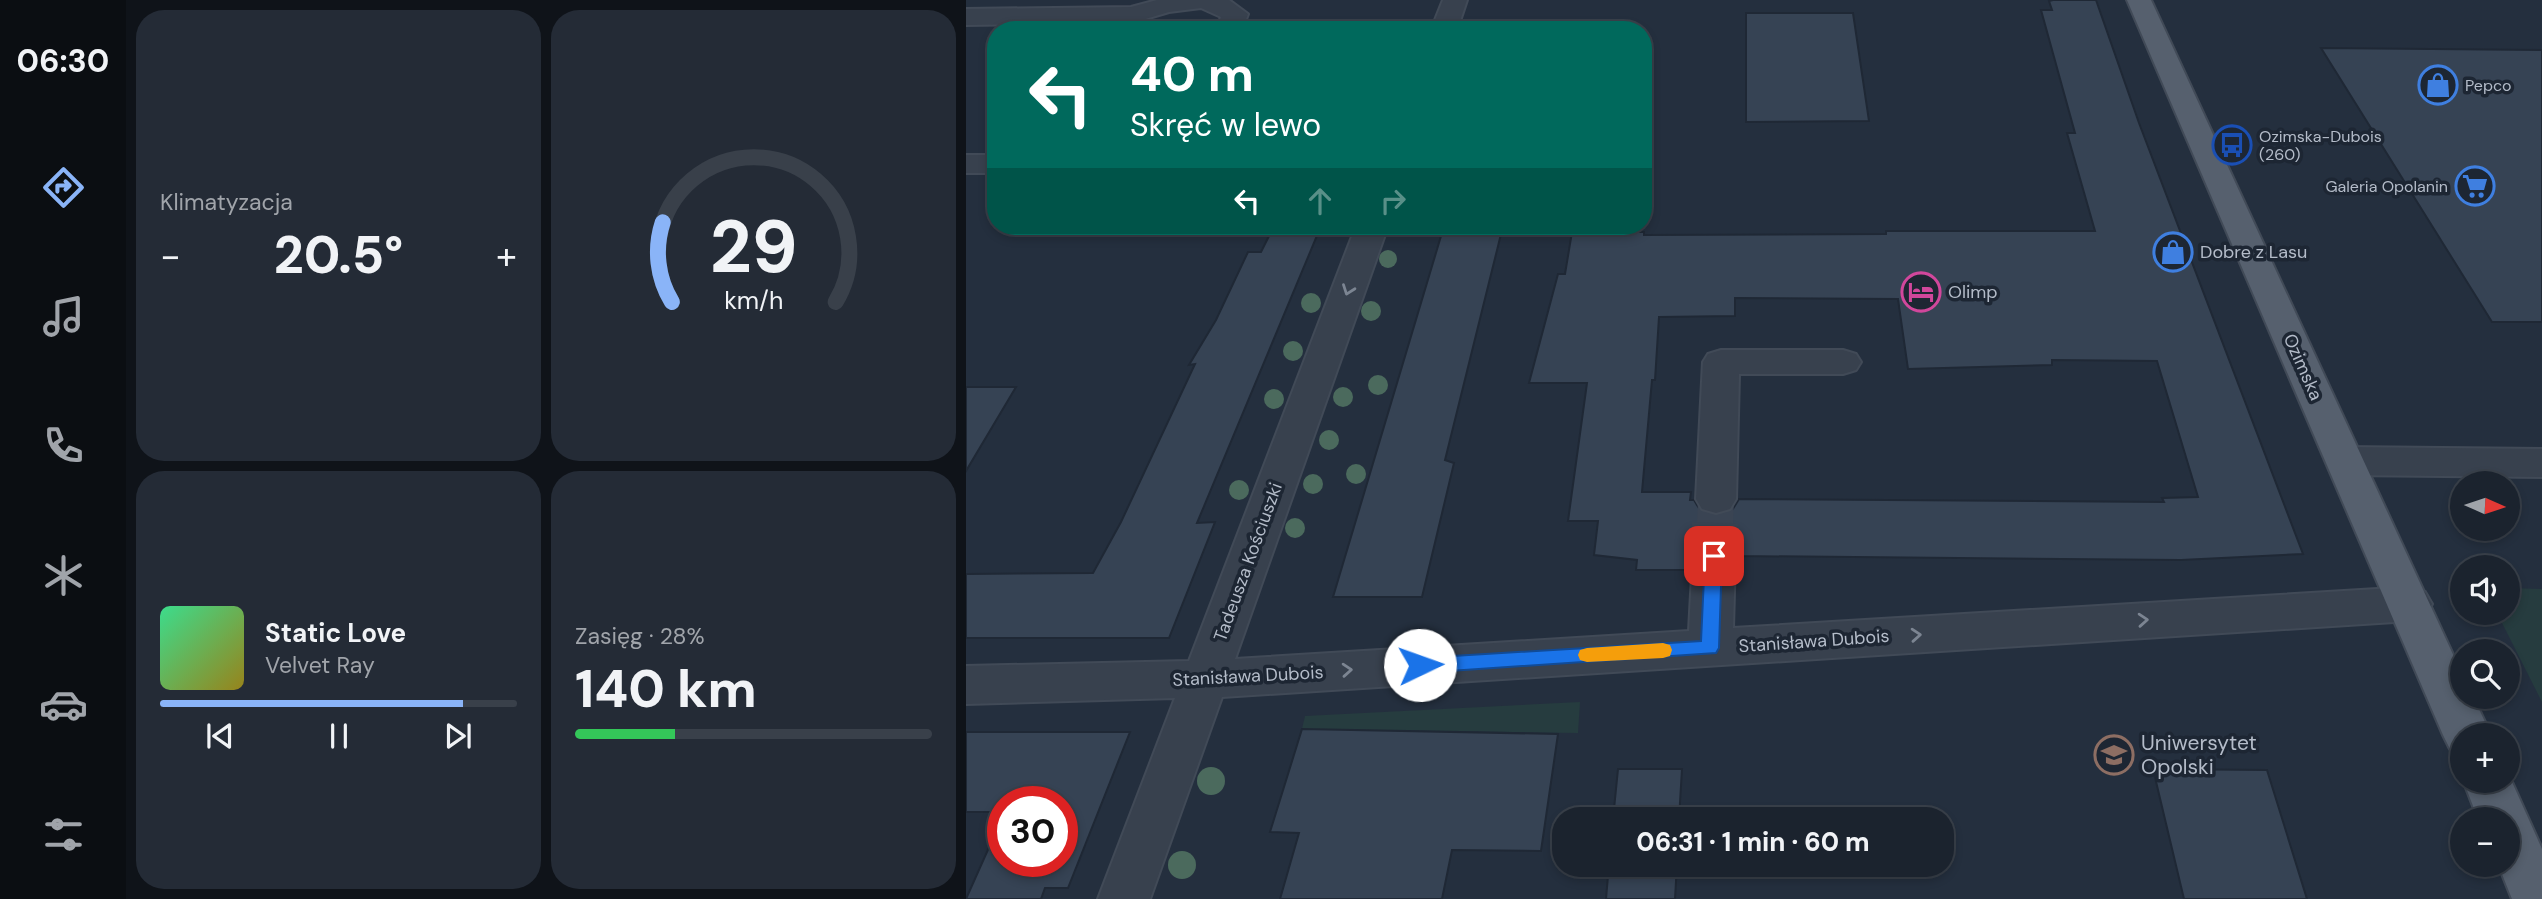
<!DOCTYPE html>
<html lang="pl">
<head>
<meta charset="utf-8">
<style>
  :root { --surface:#1b232e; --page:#242b36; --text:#f1f3f6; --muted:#a0a4aa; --line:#39404a; --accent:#8ab4f8 }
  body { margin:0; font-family:"DM Sans",sans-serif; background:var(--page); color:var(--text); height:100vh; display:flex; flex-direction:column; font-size:26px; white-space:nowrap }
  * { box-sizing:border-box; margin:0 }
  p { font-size:23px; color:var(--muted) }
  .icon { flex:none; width:38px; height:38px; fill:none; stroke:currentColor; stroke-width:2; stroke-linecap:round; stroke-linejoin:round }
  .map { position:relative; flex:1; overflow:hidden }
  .sheet { display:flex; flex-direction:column; gap:10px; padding:10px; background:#0f1319; width:840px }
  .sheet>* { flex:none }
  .guide { position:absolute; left:21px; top:21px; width:665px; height:214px; border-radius:28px; box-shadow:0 4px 10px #0003,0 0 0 2px var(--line); background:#00695c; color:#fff; overflow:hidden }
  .needle { width:46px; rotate:93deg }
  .buttons { position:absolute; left:1484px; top:471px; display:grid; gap:14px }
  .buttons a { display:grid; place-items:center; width:70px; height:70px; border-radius:50%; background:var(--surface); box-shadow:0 4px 10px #0003,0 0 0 2px var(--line); font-size:35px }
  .speed { position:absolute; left:21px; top:786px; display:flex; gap:14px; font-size:35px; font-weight:700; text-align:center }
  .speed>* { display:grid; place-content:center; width:91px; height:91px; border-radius:50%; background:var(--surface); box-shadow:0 4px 10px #0003,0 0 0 2px var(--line); line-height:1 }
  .speed .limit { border:10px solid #d22; background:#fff; color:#111 }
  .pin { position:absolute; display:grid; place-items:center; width:60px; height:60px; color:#fff; margin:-30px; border-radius:14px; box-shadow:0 4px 10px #0006 }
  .me { position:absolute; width:77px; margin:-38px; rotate:87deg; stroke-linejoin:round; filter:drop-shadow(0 0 5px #0008) }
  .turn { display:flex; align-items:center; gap:24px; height:147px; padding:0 28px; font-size:32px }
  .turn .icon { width:91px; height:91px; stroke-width:2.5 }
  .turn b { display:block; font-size:49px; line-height:60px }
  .lanes { display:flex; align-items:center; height:66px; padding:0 28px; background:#0003; justify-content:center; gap:35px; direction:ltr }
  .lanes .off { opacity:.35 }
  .big { font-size:52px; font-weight:800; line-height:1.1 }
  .sheet .tile { flex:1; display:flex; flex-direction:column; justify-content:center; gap:10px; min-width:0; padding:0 24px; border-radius:28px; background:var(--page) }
  .sheet .dial { align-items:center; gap:0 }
  .dial svg { height:182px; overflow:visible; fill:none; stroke:var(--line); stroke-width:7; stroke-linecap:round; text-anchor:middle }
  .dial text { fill:var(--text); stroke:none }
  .song { display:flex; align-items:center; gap:21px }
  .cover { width:84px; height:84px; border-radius:10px; background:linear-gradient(135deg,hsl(150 70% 55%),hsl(50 70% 35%)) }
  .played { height:7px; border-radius:4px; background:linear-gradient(90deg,var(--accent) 85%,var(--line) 85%) }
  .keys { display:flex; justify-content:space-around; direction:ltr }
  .heat { display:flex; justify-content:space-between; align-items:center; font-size:38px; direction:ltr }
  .charge { height:10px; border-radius:5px; background:linear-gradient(90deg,#34c759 28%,var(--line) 0) }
  .sheet .tiles { flex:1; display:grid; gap:10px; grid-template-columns:repeat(2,1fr) }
  .trip { position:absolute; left:586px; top:807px; width:402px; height:70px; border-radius:28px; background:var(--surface); box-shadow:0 4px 10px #0003,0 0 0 2px var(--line); font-weight:800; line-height:70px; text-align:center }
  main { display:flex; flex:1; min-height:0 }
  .menu { display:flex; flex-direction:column; width:126px; justify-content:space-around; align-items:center; background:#0b0e12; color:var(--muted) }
  .menu .icon { width:49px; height:49px }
  .menu .active { color:var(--accent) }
  .menu b { font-size:32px; color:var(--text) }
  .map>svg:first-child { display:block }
</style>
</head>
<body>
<main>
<nav class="menu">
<b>06:30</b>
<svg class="icon active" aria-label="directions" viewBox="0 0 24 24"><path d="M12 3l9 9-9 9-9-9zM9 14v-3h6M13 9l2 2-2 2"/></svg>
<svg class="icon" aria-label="music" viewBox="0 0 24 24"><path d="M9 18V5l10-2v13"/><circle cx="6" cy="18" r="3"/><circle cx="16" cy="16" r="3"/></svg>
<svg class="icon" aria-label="phone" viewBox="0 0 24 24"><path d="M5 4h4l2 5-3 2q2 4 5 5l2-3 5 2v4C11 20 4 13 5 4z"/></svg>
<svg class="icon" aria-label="climate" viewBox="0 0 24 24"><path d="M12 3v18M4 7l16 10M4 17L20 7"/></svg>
<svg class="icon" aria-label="car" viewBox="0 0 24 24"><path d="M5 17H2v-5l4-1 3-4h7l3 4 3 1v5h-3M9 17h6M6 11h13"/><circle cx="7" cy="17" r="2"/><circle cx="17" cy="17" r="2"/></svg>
<svg class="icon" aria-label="filters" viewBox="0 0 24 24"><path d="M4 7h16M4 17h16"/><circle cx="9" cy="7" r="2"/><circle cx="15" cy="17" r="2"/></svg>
</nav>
<section class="sheet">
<div class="tiles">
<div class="tile"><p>Klimatyzacja</p>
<div class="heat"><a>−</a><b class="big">20.5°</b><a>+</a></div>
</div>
<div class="tile dial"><svg viewBox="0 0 100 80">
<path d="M14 69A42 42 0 1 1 86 69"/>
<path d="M14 69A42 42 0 0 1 10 34" stroke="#8ab4f8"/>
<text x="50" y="56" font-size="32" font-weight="700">29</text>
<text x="50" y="72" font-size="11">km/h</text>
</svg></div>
<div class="tile">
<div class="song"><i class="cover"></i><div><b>Static Love</b><p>Velvet Ray</p></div></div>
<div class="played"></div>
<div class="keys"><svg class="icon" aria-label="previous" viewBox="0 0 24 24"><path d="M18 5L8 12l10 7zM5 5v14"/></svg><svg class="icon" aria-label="pause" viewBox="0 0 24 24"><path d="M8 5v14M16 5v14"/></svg><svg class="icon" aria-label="next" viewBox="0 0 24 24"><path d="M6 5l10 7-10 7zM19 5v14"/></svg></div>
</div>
<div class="tile"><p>Zasięg · 28%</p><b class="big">140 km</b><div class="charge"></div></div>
</div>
</section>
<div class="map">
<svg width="1576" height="899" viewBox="0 0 1576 899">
  <rect width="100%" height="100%" fill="#242f3e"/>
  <g fill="#263c3f">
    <polygon points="1542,588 1576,589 1576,702 1531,613 1542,612"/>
    <polygon points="614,702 612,733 336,729 339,716"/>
  </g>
  <g fill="#364354" stroke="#1f2835" stroke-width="2" fill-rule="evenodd">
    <path d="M 1087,0 L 1130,0 L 1173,123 L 1337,554 L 1215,560 L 772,556 L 764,543 L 747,538 L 731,544 L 724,556 L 723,570 L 670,570 L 671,560 L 628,555 L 632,521 L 602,521 L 621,383 L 563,383 L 592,274 L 599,274 L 607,226 L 645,226 L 644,232 L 678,232 L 678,235 L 920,234 L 920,231 L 1129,231 L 1101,133 L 1109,133 L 1075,10 L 1086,10 L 1083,1 ZM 769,298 L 932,299 L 942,369 L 1086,365 L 1086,360 L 1191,361 L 1232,497 L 1196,498 L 1198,502 L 773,499 L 765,512 L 749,516 L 734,510 L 728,500 L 724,500 L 725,492 L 676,492 L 686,380 L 689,380 L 693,317 L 769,316 Z"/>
    <polygon points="780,13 887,13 903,121 780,122"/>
    <polygon points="1355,48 1576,50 1576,322 1526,322"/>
    <polygon points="308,226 355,226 231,523 249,522 203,638 0,638 0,574 127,573 155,522 229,364 223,365 250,320 282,252 295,252"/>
    <polygon points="478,226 537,226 479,460 488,463 456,597 367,597"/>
    <polygon points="0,387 50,387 0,471"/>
    <polygon points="336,729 592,734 575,851 486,850 476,899 314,899 333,833 304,832"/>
    <polygon points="0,732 164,732 102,888 79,888 75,899 0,899 37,816 37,861 96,861 96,802 37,802 37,812 0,812"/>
    <polygon points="652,769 716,769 713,819 647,819"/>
    <polygon points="1187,769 1301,770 1341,899 1218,899"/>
    <polygon points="643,864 711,864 709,899 640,899"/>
  </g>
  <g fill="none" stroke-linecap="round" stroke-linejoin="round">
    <polyline stroke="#3a4453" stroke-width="36" stroke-dasharray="36 18" stroke-linecap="butt" points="749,524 750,499"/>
    <polyline stroke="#3a4453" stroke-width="46" stroke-dasharray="46 23" stroke-linecap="butt" points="748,556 749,523"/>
    <g stroke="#414a57" stroke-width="4">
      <g id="minor">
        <polygon points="191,0 263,0 282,14 276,30 250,30 255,17 235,8 203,12 166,23 0,25 0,9 165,7"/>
        <polygon points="477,0 501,0 491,30 465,30"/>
        <rect x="0" y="155" width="30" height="18"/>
        <polygon points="390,226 422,226 269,659 723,631 727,556 733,545 748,540 763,545 769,556 767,628 1444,587 1459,592 1466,604 1459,616 1444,621 256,697 184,899 132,899 209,698 0,704 0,666 223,661"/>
        <polygon points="755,350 877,350 890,354 895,362 890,370 877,374 773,374 770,499 764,509 750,513 736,509 730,499 737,362 742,354"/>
        <polygon points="1379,447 1576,449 1576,477 1379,475 1365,471 1360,461 1365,451"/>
      </g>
    </g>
    <g stroke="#414a57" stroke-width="4">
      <g id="major">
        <polygon points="1161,0 1185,0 1496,674 1496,696 1507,696 1525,735 1496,735 1496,753 1484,749 1477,735"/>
        <polygon points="1542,773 1576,849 1576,899 1546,899 1532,864 1542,864 1542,819 1512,819 1497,780 1542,780"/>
      </g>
    </g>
    <use href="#minor" fill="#38414e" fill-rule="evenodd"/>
    <use href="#major" fill="#56606e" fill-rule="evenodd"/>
  </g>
  <g fill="#4b6a5d">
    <circle cx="422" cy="259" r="9"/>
    <circle cx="345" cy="303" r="10"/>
    <circle cx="405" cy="311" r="10"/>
    <circle cx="327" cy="351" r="10"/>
    <circle cx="412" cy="385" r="10"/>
    <circle cx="377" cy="397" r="10"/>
    <circle cx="308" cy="399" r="10"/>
    <circle cx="363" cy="440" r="10"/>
    <circle cx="390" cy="474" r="10"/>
    <circle cx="347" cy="484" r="10"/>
    <circle cx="273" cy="490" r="10"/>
    <circle cx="329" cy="528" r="10"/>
    <circle cx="245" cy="781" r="14"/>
    <circle cx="216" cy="865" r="14"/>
  </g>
  <defs><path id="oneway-chevron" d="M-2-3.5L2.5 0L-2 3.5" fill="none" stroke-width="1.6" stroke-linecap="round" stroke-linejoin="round" transform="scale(1.75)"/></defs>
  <g stroke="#7c8592">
    <use href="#oneway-chevron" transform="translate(382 290) rotate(110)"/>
    <use href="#oneway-chevron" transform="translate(1177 620) rotate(-4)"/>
    <use href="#oneway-chevron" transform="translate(950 635) rotate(-4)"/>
    <use href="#oneway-chevron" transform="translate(381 670) rotate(-4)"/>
  </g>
  <polygon fill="#1a73e8" stroke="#114b97" stroke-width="2" points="748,550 754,552 756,556 753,648 750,653 454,673 448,671 445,665 448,660 454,658 735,641 739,556 741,552"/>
  <polygon fill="#f59e0b" points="697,643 704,645 706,650 704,656 697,658 621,662 614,660 612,655 614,650 621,648"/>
  <defs>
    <g id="shop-ring" transform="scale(2.0125)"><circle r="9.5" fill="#1d2633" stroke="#3f7fe0" stroke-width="1.5"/><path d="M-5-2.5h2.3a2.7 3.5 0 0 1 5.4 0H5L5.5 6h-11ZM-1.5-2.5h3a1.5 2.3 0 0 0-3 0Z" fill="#3f7fe0"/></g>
    <g id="bus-ring" transform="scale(2.0125)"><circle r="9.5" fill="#1d2633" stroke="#1a4fb4" stroke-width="1.5"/><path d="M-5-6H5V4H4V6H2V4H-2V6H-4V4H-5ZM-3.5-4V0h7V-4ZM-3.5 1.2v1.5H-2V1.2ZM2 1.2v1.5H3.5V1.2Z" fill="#1a4fb4"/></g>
    <g id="supermarket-ring" transform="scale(2.0125)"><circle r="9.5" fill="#1d2633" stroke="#3f7fe0" stroke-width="1.5"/><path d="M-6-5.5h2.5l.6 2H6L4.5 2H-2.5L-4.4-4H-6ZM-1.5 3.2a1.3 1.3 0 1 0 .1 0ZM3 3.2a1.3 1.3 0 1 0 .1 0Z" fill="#3f7fe0"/></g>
    <g id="hotel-ring" transform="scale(2.0125)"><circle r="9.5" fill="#1d2633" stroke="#d1479c" stroke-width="1.5"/><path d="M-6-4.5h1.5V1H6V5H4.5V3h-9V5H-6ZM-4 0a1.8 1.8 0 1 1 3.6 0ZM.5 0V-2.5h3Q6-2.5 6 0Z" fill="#d1479c"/></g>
    <g id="university-ring" transform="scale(2.0125)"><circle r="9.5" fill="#1d2633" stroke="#8d6e63" stroke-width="1.5"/><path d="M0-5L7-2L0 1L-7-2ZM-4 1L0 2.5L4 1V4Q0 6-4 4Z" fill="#8d6e63"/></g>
  </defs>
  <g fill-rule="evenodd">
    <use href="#shop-ring" x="1472" y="85"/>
    <use href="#bus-ring" x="1266" y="145"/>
    <use href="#supermarket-ring" x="1509" y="186"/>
    <use href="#shop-ring" x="1207" y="252"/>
    <use href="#hotel-ring" x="955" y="292"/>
    <use href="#university-ring" x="1148" y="755"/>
  </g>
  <g text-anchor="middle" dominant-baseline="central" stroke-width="7" stroke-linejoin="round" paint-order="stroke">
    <g font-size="16" fill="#b4bcc9" stroke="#1d2633" text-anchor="start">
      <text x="1499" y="85">Pepco</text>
      <text x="1293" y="136">Ozimska-Dubois<tspan x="1293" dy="18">(260)</tspan></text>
      <text x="1482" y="186" text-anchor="end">Galeria Opolanin</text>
    </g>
    <g font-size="18" fill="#b4bcc9" stroke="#1d2633" text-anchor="start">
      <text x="1234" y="252">Dobre z Lasu</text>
      <text x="982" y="292">Olimp</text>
    </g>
    <g font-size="18" fill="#b4bcc9" stroke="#1d2633">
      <text transform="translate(1337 367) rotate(66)">Ozimska</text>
      <text transform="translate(282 562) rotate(-70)">Tadeusza Kościuszki</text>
      <text transform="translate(848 641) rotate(-4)">Stanisława Dubois</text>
      <text transform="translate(282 676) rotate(-3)">Stanisława Dubois</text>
    </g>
    <g font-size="21" fill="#b4bcc9" stroke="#1d2633" text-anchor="start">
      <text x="1175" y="743">Uniwersytet<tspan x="1175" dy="24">Opolski</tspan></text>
    </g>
  </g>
</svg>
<div class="buttons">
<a><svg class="needle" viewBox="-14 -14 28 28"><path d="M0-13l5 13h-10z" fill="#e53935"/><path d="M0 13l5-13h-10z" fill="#a0a4aa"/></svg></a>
<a><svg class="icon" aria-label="sound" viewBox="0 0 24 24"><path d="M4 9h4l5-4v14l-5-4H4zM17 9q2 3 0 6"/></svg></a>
<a><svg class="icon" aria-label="search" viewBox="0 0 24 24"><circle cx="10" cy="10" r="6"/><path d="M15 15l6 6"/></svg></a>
<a>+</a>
<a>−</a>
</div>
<div class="speed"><div class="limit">30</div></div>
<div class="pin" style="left:748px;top:556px;background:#d93025"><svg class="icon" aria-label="arrive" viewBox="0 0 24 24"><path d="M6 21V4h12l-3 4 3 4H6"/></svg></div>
<svg class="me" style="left:454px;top:665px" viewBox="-20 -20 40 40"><circle r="19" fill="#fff"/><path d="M0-13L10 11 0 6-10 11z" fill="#1a73e8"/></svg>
<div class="trip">06:31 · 1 min · 60 m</div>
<div class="guide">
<div class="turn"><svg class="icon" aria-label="left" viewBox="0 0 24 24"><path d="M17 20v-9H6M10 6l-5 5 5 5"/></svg><div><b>40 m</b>Skręć w lewo</div></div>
<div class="lanes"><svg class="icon" aria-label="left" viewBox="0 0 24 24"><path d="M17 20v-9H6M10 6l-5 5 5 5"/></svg><svg class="icon off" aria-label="ahead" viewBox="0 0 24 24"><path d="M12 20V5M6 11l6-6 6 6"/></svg><svg class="icon off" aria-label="right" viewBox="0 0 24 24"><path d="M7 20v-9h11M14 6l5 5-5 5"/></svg></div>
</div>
</div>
</main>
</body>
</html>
